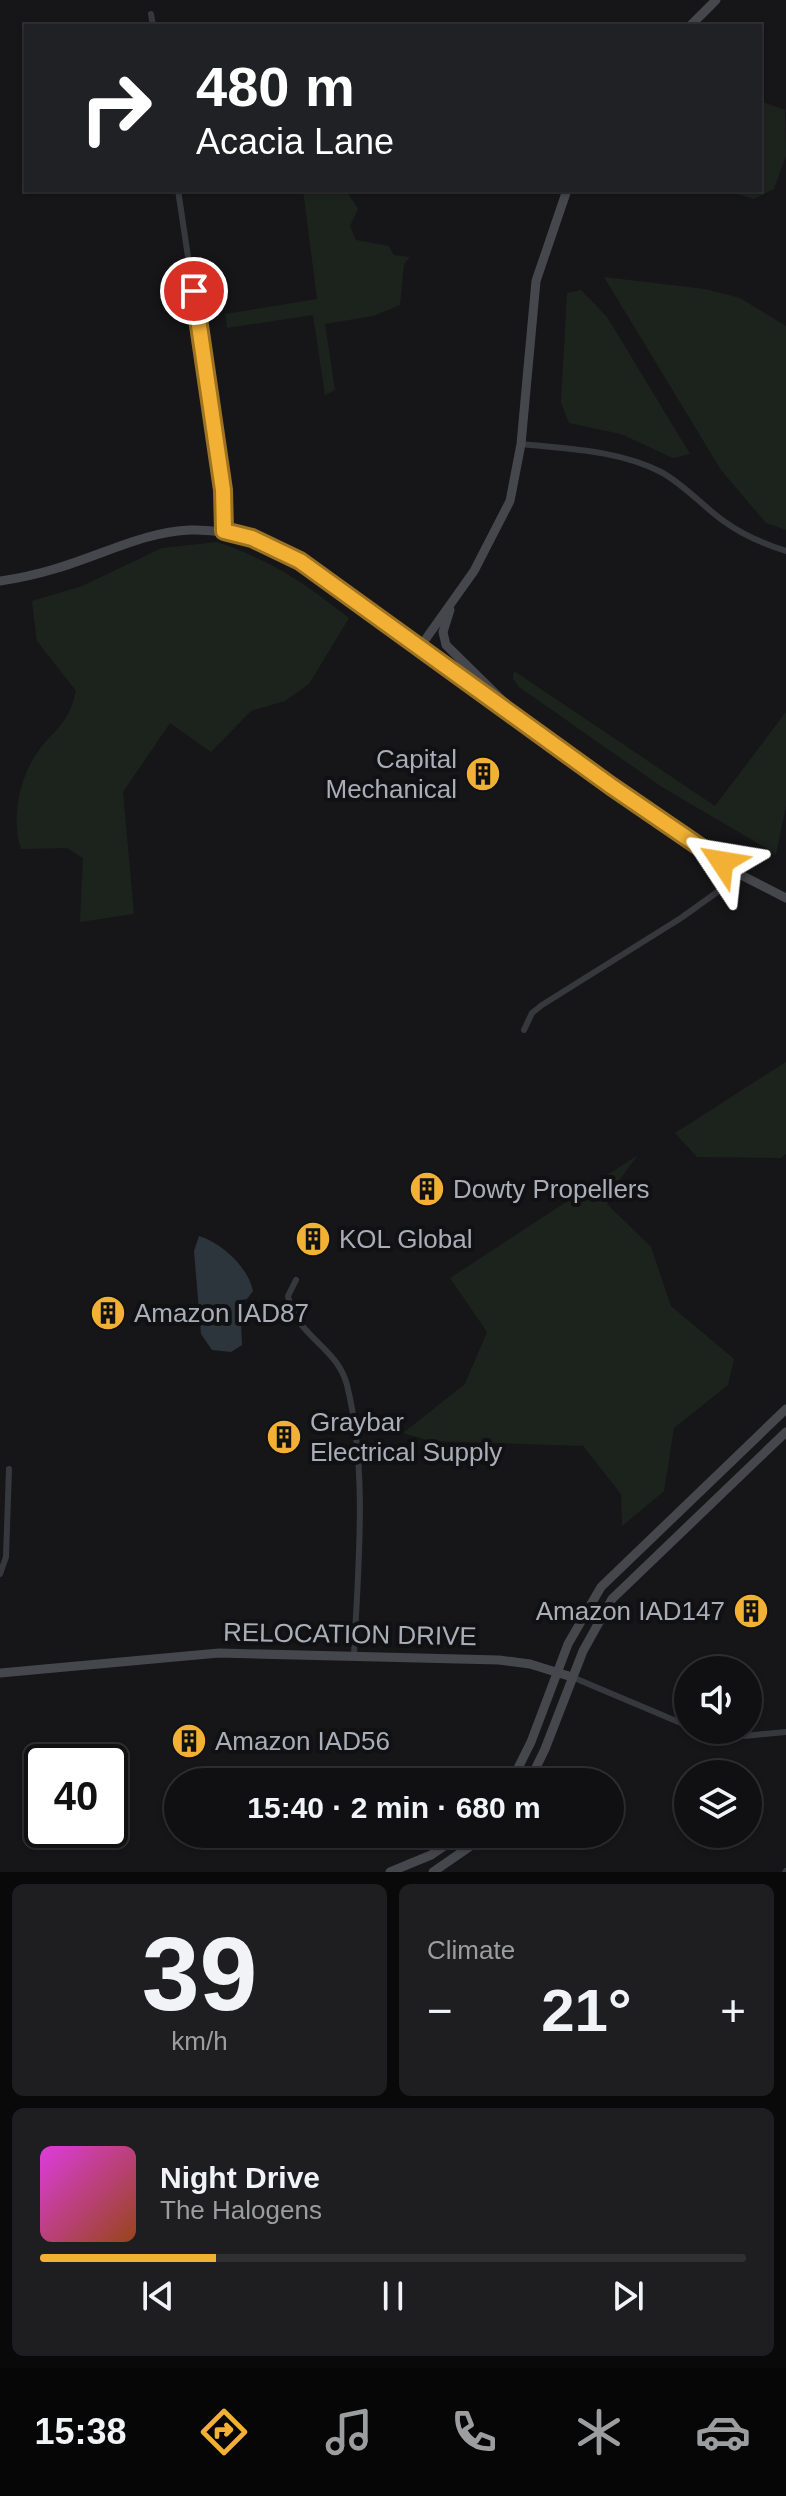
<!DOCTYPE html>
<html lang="en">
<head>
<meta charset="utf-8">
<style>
  :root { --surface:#101012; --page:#1e1e20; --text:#f1f3f6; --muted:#9c9d9f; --line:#303032; --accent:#f2b134 }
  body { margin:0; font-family:Arial,sans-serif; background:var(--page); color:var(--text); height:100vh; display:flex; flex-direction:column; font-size:30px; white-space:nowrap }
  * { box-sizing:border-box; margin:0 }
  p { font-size:26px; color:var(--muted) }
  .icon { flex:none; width:44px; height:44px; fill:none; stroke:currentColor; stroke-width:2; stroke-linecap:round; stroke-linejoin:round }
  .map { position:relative; height:1872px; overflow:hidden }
  .side { display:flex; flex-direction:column; gap:12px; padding:12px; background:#09090a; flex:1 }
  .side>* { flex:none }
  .guide { position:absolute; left:24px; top:24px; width:738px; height:168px; border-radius:0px; box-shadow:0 2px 6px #0004,0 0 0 2px var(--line); background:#202124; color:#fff; overflow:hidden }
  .buttons { position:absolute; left:674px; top:1656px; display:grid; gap:16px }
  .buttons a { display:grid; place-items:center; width:88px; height:88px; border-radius:50%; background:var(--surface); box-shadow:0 2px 6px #0004,0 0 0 2px var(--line); font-size:40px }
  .speed { position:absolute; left:24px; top:1744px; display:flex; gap:16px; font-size:40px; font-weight:700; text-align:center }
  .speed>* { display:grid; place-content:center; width:104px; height:104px; border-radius:50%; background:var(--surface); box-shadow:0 2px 6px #0004,0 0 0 2px var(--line); line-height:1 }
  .speed .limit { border:4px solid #111; border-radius:12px; background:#fff; color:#111 }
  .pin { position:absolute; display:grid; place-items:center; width:68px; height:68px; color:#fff; margin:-34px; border:4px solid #fff; border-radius:50%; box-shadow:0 2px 8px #0007 }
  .me { position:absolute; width:88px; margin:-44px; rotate:303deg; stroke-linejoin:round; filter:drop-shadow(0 0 6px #0008) }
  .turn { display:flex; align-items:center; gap:28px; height:168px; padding:0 40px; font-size:36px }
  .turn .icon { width:104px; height:104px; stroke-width:2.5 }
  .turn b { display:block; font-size:56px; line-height:68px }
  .big { font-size:60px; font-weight:700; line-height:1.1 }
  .side .tile { flex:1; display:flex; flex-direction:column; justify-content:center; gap:12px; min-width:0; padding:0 28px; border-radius:12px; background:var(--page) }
  .side .dial { align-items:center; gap:0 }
  .dial b { font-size:104px; line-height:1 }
  .song { display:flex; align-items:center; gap:24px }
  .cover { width:96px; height:96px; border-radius:12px; background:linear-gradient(135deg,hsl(300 70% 55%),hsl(20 70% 35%)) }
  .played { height:8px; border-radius:4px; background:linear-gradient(90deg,var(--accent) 25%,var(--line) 25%) }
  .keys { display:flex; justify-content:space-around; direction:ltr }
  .heat { display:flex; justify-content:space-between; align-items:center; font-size:44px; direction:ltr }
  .side .tiles { flex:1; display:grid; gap:12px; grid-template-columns:1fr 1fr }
  .tile:last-child { grid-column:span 2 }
  .trip { position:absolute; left:164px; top:1768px; width:460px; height:80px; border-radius:40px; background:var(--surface); box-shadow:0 2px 6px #0004,0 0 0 2px var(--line); font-weight:700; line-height:80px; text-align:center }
  .menu { display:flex; height:128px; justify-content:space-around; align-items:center; background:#060607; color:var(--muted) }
  .menu .icon { width:56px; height:56px }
  .menu .active { color:var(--accent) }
  .menu b { font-size:36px; color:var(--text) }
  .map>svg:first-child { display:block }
</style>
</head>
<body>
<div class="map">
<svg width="786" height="1872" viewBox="0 0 786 1872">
  <rect width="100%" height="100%" fill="#161618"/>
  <g fill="#1c231d">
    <polygon points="760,101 785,110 786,156 774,189 754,199 724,190 760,190"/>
    <polygon points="303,190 346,190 358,209 350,226 356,240 389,246 394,255 410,257 404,264 400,305 373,316 325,324 335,390 325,395 313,315 227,328 225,314 317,299"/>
    <polygon points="604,277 705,289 740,298 786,326 786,530 766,523 721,470"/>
    <polygon points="581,290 607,317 690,454 673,458 621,434 569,423 561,403 567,293"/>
    <path d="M 217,542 C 274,562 302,581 349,618 L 309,684 L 285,701 L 251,711 L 211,752 L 170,723 L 123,792 L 134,914 L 80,922 L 83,858 L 67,848 L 21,849 C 11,819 19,779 37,753 C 57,725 67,728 76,691 L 37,641 L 32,601 L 82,586 L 162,548 Z"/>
    <polygon points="514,671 715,806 786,712 786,806 776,854 662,787 519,687 513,679"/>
    <polygon points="786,1062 786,1154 781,1158 697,1157 675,1133"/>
    <polygon points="638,1155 620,1179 607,1204 651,1247 671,1306 734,1359 728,1385 674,1428 664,1491 622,1526 621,1494 583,1446 431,1441 403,1433 465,1384 487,1332 450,1278"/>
  </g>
  <path fill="#2c353c" d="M 199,1236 C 222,1243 248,1267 253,1291 L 247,1299 L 240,1300 L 242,1345 L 231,1352 L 212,1350 L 201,1334 L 194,1251 Z"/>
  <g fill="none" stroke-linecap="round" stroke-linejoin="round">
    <g stroke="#37383d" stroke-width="6">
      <polyline points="151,14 153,26"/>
      <polyline points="178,190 223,490 224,531"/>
      <path d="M 521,444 C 568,449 618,450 661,472 C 685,485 702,506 725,522 C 743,535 764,544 786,551"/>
      <polyline points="524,1030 532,1013 542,1005 681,918 741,875"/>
      <path d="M 296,1280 L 288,1296 C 295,1336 337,1346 347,1385 C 368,1470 358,1568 354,1654"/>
      <polyline points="0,1574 6,1557 9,1469"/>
      <polyline points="572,1677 688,1726"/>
      <polyline points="700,1730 744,1736 786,1732"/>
      <polyline points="785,1872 786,1871"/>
    </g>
    <g stroke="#45474d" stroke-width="9">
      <polyline points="690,26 716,0"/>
      <path d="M 0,581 C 124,564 168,488 300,561 L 633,803 L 741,875 L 786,898"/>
      <polyline points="450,610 443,632 446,645 504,702"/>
      <polyline points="420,647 474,571 510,501 521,444 536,281 567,190"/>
      <polyline points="0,1673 219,1653 499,1660 530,1664 572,1677"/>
      <polyline points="511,1782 531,1742 568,1644 601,1587 786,1409"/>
      <polyline points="529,1782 545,1749 583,1651 612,1599 786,1432"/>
      <polyline points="390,1872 431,1855 462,1834"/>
      <polyline points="433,1872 488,1834"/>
    </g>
  </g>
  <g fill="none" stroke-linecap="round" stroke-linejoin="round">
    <g stroke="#9d7322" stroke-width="20">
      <polyline id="route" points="194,291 223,490 224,531 252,538 300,561 611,786 722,862"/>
    </g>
    <use href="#route" stroke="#f2b134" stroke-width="14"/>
  </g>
  <defs>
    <g id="building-disc" transform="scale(1.8)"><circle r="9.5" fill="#f2b134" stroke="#111113"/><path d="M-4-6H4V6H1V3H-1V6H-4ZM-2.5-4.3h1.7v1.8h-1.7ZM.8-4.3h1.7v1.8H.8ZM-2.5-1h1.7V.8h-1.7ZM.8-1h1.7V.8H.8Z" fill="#111"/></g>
  </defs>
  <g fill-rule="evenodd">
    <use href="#building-disc" x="483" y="774"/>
    <use href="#building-disc" x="427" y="1189"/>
    <use href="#building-disc" x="313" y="1239"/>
    <use href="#building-disc" x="108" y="1313"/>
    <use href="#building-disc" x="284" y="1437"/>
    <use href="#building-disc" x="751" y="1611"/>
    <use href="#building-disc" x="189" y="1741"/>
  </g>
  <g text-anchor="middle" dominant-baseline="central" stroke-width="8" stroke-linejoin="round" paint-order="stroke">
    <g font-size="26" fill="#a8adb8" stroke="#111113" text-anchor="start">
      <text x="457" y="759" text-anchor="end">Capital<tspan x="457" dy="30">Mechanical</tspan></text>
      <text x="453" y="1189">Dowty Propellers</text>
      <text x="339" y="1239">KOL Global</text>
      <text x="134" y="1313">Amazon IAD87</text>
      <text x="310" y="1422">Graybar<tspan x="310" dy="30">Electrical Supply</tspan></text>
      <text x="725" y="1611" text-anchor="end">Amazon IAD147</text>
      <text x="215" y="1741">Amazon IAD56</text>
    </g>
    <g font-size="26" fill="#a8adb8" stroke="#111113">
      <text transform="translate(350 1634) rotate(1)">RELOCATION DRIVE</text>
    </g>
  </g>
</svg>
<div class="buttons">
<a><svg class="icon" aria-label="sound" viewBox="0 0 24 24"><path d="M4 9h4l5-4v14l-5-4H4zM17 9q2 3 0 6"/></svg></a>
<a><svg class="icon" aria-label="layers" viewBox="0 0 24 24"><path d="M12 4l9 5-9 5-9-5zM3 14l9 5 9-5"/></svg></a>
</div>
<div class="speed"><div class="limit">40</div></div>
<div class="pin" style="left:194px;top:291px;background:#d93025"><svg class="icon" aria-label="arrive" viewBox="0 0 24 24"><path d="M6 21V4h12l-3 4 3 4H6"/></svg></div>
<svg class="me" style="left:722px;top:862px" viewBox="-20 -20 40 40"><path d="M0-17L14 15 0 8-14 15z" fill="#f2b134" stroke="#fff" stroke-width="4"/></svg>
<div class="trip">15:40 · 2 min · 680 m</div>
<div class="guide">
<div class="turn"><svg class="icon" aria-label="right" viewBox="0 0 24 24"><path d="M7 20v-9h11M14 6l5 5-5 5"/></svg><div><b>480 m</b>Acacia Lane</div></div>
</div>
</div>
<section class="side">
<div class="tiles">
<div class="tile dial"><b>39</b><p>km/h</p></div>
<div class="tile"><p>Climate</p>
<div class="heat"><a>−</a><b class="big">21°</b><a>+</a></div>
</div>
<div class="tile">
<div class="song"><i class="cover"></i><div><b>Night Drive</b><p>The Halogens</p></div></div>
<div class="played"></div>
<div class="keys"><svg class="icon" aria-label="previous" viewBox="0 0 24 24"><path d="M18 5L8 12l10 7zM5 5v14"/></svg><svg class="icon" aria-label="pause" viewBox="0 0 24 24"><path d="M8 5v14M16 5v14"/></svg><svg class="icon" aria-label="next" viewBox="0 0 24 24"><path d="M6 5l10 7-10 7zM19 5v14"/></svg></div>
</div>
</div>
</section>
<nav class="menu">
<b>15:38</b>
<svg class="icon active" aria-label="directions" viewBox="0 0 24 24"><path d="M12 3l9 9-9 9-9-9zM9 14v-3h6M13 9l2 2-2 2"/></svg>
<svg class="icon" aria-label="music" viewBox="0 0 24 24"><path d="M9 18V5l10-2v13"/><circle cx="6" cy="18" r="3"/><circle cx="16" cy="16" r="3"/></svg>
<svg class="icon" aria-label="phone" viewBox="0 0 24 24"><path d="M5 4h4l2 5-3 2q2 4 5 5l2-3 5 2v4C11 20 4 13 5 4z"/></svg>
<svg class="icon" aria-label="climate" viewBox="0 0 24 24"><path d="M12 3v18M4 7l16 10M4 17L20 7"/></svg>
<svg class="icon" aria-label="car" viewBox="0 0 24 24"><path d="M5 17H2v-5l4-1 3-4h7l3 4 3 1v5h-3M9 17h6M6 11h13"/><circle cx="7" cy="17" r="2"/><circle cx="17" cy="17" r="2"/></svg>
</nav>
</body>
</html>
